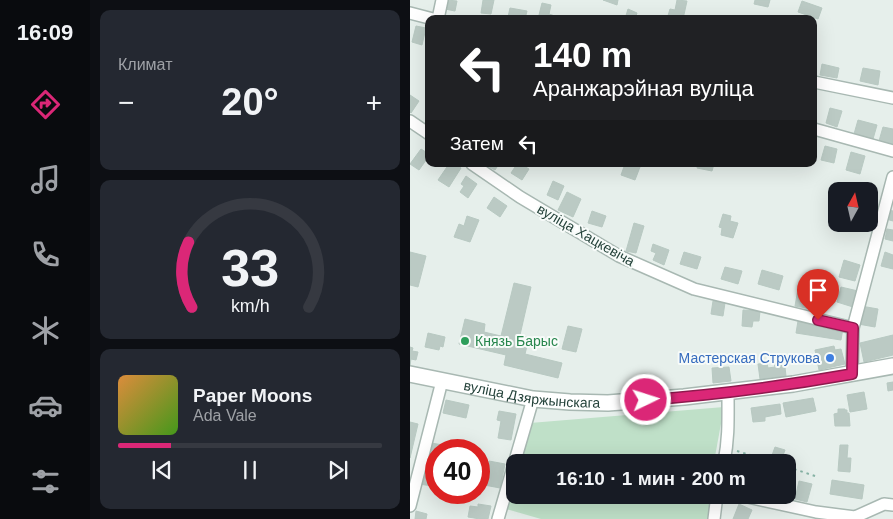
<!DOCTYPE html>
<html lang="ru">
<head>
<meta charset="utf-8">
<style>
  :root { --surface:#171b24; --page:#242831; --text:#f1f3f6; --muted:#9ea1a6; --line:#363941; --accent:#db2777 }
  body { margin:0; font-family:Arial,sans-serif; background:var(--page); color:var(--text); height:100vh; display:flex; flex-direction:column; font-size:19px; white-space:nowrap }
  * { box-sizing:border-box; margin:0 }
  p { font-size:16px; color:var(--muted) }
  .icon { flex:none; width:28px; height:28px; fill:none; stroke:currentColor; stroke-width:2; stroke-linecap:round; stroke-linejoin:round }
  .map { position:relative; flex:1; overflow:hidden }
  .details { display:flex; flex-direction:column; gap:10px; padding:10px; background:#0d0f14; width:320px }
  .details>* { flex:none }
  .banner { position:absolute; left:15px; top:15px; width:392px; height:152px; border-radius:10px; box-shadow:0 5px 20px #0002; background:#202124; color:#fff; overflow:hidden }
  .needle { width:32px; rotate:8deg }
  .tools { position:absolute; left:418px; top:182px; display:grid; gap:10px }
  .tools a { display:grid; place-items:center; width:50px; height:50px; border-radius:10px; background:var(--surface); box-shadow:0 5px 20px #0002; font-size:25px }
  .speed { position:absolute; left:15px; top:439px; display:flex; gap:10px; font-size:25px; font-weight:700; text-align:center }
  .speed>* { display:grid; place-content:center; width:65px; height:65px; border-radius:50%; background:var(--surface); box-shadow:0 5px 20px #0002; line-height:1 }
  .speed .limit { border:8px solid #d22; background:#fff; color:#111 }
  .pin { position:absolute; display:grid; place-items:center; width:42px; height:42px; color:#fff; margin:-51px -21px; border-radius:50% 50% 50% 0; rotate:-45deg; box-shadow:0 0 5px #0007 }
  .pin .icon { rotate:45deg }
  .me { position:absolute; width:55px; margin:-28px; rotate:86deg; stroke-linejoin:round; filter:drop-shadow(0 0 4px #0008) }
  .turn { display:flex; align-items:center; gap:18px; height:105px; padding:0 25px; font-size:22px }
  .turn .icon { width:65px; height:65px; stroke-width:2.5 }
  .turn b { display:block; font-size:35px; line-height:42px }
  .then { display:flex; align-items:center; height:48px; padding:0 25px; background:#0003; gap:10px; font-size:19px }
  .big { font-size:38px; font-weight:800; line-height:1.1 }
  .details .widget { flex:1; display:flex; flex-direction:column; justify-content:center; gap:8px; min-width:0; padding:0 18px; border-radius:10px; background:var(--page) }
  .details .dial { align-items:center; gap:0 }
  .dial svg { height:130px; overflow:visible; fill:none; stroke:var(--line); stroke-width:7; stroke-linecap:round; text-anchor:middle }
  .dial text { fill:var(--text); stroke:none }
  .song { display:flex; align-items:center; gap:15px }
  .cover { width:60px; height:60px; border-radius:8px; background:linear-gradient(135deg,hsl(30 70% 55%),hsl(100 70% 35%)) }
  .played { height:5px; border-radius:2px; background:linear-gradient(90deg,var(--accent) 20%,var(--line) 20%) }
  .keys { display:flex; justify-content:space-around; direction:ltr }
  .heat { display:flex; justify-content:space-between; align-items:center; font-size:28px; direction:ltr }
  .trip { position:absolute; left:96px; top:454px; width:290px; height:50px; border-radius:10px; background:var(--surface); box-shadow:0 5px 20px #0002; font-weight:800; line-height:50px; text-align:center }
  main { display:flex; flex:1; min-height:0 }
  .tab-bar { display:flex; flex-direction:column; width:90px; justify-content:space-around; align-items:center; background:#090b0e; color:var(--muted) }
  .tab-bar .icon { width:35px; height:35px }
  .tab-bar .on { color:var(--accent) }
  .tab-bar b { font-size:22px; color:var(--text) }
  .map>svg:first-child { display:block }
</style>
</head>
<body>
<main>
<nav class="tab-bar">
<b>16:09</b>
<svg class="icon on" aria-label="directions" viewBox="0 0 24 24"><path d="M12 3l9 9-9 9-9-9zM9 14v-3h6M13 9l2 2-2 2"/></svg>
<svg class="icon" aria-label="music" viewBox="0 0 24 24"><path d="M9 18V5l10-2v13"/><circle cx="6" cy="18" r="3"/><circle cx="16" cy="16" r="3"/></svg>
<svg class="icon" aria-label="phone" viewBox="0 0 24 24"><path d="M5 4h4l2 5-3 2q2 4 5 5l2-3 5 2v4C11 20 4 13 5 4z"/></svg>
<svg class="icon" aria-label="climate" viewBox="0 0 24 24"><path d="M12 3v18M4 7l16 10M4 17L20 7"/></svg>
<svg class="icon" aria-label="car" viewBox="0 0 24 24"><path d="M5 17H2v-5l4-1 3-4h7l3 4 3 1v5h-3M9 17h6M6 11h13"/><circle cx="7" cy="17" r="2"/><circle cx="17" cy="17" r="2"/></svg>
<svg class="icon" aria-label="filters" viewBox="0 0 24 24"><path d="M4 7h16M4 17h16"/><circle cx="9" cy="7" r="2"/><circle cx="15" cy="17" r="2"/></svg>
</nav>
<section class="details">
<div class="widget"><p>Климат</p>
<div class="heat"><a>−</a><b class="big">20°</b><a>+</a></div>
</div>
<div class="widget dial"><svg viewBox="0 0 100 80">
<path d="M14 69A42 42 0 1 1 86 69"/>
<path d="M14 69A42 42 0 0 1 12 29" stroke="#db2777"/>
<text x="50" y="56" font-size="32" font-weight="700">33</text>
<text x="50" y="72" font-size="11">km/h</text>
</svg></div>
<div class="widget">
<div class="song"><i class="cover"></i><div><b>Paper Moons</b><p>Ada Vale</p></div></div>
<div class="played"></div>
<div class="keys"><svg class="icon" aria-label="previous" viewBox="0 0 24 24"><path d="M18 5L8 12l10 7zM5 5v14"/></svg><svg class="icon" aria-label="pause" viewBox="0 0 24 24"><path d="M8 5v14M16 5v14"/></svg><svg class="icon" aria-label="next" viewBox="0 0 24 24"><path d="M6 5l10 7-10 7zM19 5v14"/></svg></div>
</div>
</section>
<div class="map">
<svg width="483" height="519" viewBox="0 0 483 519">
  <rect width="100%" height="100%" fill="#e6efeb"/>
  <g fill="#bfe0c8">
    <polygon points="314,407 304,462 109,462 120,423"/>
    <polygon points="105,477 105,495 302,495 300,519 131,519 96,509"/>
  </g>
  <g fill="#bbcac4" stroke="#b8c9c2">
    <polygon points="37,0 47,1 45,11 35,9"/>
    <polygon points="73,0 84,0 81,14 71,13"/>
    <polygon points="193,0 208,0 207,5"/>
    <polygon points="267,0 277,1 273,19 257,19 260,9 265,10"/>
    <polygon points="345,0 360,0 358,7 344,4"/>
    <polygon points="392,1 412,8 408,19 388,12"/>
    <polygon points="132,3 141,5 139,14 145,16 144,19 128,19"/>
    <polygon points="100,8 117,11 115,19 98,17"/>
    <polygon points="218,9 227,13 225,19 215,19"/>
    <polygon points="6,26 16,28 12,45 2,42"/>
    <polygon points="412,64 429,68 427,78 410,75"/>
    <polygon points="453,68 470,71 468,85 450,81"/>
    <polygon points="0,95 9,101 1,113 0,112"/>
    <polygon points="420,108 432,111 427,127 416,123"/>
    <polygon points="448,120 467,125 463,139 444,134"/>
    <polygon points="473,127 483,129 483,145 469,141"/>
    <polygon points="415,146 427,149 424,163 411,160"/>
    <polygon points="11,149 19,154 19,156 9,170 0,164"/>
    <polygon points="441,152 455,156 450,174 436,170"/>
    <polygon points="39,164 44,164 51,168 39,187 28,180"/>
    <polygon points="74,164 89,164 85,170"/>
    <polygon points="107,164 111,164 119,169 112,180 101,173"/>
    <polygon points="215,164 221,164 230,167 225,180 211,175"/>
    <polygon points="288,164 304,164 302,171 287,168"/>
    <polygon points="56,176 67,184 58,198 50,192 54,186 51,184"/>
    <polygon points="143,181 154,186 148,200 137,195"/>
    <polygon points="157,192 171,199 163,217 148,210"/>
    <polygon points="84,197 97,206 90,217 77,208"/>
    <polygon points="459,209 465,211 461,228 451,225 451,224 459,224"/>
    <polygon points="478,210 483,211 483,221 476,219"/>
    <polygon points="182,211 196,216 192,227 178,223"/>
    <polygon points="313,214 321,216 320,221 328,223 323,238 311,235 312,228 309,227"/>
    <polygon points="57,216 69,220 60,242 44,237 49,224 54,226"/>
    <polygon points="224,223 234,226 226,253 216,251"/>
    <polygon points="477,229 483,230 483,241 475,239"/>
    <polygon points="243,244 259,250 254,265 243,260 246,253 241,251"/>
    <polygon points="0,252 16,256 8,287 0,285"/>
    <polygon points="274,252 291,257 287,269 270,264"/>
    <polygon points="475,252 483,255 483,269 471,266"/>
    <polygon points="434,260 450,265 445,281 429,277"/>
    <polygon points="315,267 332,271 328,284 311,279"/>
    <polygon points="352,270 373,276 369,290 348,284"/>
    <polygon points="104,283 121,287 110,335 119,338 115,354 152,363 148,378 94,365 96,355 49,344 55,319 75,324 74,332 91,336"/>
    <polygon points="431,287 448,291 443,307 427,302"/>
    <polygon points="388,289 405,293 401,309 385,306"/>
    <polygon points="303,301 315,303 313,316 301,314"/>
    <polygon points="451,306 468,309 465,327 448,324"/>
    <polygon points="333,310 350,311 349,321 343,321 342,327 332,326"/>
    <polygon points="388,321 433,328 431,340 386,333"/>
    <polygon points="158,326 172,329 166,352 152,349"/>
    <polygon points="18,333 35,337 33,347 30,346 29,350 15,347"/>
    <polygon points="483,335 483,355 454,362 450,343"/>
    <polygon points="424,346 425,350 431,349 435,364 409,370 405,350"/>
    <polygon points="0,347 3,348 2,351 8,352 6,360 1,359 0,365"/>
    <polygon points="374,359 376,376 350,379 348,364 357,363 358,368 365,367 364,361"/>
    <polygon points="319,367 321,381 303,383 302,368"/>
    <polygon points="483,382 483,390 478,391 477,383"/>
    <polygon points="454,392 457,409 440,412 437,395"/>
    <polygon points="403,398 406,411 376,417 373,403"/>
    <polygon points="36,400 59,405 56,418 33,413"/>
    <polygon points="370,404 371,414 355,417 355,421 343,422 341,408"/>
    <polygon points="428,409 435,409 435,410 437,410 437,413 439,413 440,426 425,426 424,414 428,413"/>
    <polygon points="89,411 106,414 101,440 88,438 91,421 87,420"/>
    <polygon points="0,422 8,424 0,458"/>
    <polygon points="21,443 33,445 32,450 26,450 26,457 19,455"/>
    <polygon points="430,445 438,445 437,458 441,458 440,472 428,471"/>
    <polygon points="365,447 375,450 371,461 361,458"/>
    <polygon points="337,457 350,462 335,462"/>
    <polygon points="79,461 95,464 90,488 69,484 69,465 78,467"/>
    <polygon points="10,475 23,477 22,486 9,484"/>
    <polygon points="422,480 454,485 452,499 420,494"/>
    <polygon points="389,481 402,484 397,502 385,499"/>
    <polygon points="68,504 81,506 78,519 70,519 58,517 60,506 68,507"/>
    <polygon points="329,504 342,510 338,519 323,519"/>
    <polygon points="6,511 17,514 16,519 5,519"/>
  </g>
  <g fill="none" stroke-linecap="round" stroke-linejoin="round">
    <g stroke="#a8b8b2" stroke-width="14">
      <g id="minor">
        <polyline points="0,13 23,19"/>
        <polyline points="28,19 32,0"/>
        <polyline points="404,82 483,98"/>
        <polyline points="0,121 19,134"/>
        <polyline points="404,129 483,151"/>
        <polyline points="62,164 110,197 209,256 284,289 443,328"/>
        <polyline points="442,374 443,328 483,177"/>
        <path d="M 314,462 C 319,438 318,417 318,392"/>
        <polyline points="329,495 406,512 445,517 474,504 483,505"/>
        <polyline points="0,506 32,381"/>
        <polyline points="88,519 123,399"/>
        <polyline points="304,519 307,495"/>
      </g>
    </g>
    <g stroke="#a8b8b2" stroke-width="18">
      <g id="tertiary">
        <path id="s1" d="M 0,374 L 123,399 L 160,402 L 198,403 L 274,397 L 383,384 L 483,366"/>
      </g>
    </g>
    <g stroke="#86b3a5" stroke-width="2" stroke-dasharray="2.5 4" stroke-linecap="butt">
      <polyline points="327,451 363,462"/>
      <polyline points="378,467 408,477"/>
    </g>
    <use href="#minor" stroke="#fff" stroke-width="11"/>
    <use href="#tertiary" stroke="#fff" stroke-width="15"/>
  </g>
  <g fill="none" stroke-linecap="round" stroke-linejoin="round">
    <g stroke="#8e194d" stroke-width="12">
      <path id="route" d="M 236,400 C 305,395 374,386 442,374 L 443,328 L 408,320"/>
    </g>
    <use href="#route" stroke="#db2777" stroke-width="9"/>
  </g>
  <circle fill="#2e9e5b" stroke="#f7fbf9" stroke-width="2" cx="55" cy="341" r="5"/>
  <circle fill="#3f7fe0" stroke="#f7fbf9" stroke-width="2" cx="420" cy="358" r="5"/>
  <g text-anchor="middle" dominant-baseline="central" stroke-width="4" stroke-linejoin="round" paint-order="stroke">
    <g font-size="14" fill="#24423a" stroke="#f7fbf9">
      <text transform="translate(176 235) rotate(30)">вуліца Хацкевіча</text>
      <text stroke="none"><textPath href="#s1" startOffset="124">вуліца Дзяржынскага</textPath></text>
    </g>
    <g font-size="14" fill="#27864d" stroke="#f7fbf9" text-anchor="start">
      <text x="65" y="341">Князь Барыс</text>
    </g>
    <g font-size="14" fill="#366cbe" stroke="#f7fbf9" text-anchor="end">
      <text x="410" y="358">Мастерская Струкова</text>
    </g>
  </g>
</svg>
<div class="tools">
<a><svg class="needle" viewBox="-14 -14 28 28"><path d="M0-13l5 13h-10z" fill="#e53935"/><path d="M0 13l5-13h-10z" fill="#9ea1a6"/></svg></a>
</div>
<div class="speed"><div class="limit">40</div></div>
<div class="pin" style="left:408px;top:320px;background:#d93025"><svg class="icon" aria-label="arrive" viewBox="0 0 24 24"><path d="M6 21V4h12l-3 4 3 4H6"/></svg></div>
<svg class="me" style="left:236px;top:400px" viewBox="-20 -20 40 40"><circle r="17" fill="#db2777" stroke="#fff" stroke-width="3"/><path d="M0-11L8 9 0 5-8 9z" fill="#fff"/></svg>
<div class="trip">16:10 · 1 мин · 200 m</div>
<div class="banner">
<div class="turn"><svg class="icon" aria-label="left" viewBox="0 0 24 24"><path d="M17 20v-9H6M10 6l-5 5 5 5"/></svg><div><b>140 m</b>Аранжарэйная вуліца</div></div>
<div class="then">Затем<svg class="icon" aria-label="left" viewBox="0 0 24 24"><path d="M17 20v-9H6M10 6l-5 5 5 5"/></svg></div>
</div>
</div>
</main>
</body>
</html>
